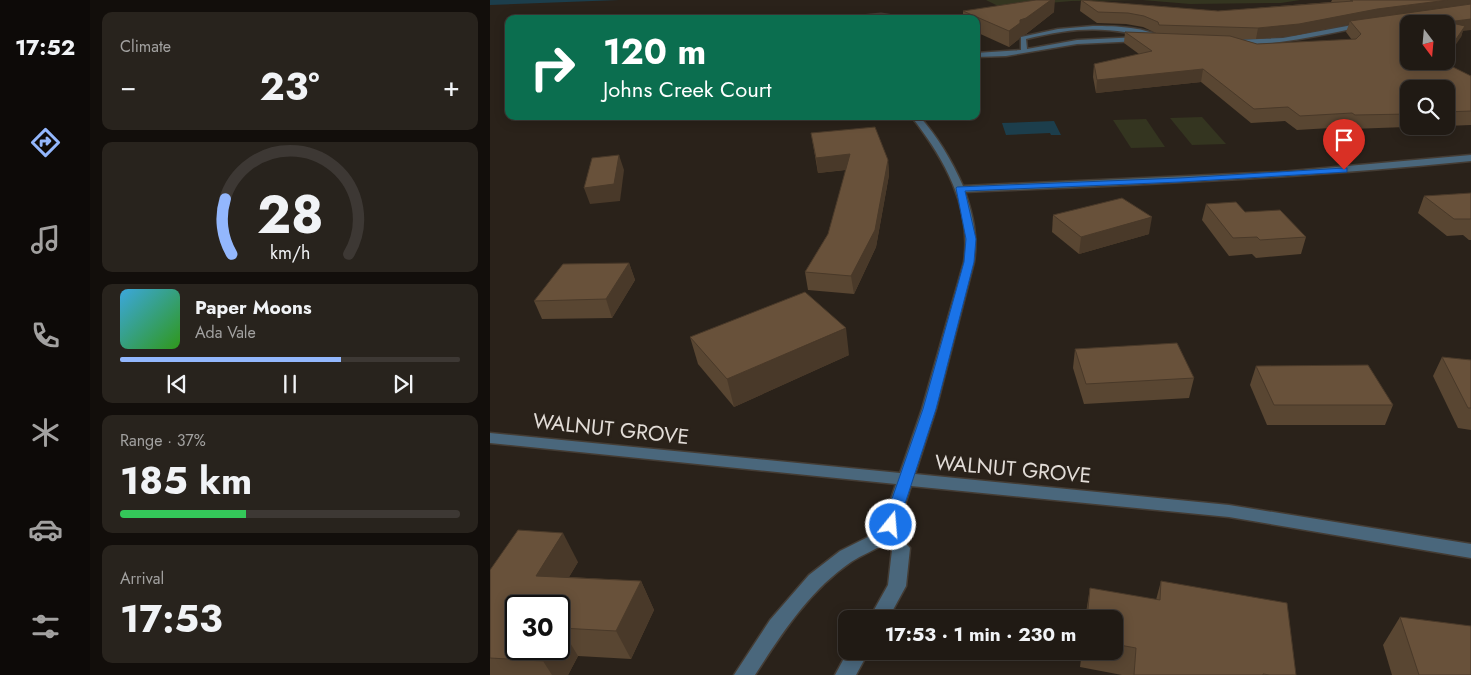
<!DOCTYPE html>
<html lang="en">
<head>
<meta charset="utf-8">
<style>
  :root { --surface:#201a14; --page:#28231d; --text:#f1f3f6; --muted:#a2a1a0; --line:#3d3834; --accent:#93b7fd }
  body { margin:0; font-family:Jost,sans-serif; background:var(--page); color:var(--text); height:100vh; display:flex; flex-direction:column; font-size:19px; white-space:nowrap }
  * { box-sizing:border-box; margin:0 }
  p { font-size:16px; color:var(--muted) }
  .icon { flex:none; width:28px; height:28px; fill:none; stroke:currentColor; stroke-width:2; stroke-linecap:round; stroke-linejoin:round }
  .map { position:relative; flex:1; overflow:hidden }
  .drawer { display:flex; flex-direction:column; gap:12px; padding:12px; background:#120e0b; width:400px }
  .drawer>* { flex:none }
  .banner { position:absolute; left:15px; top:15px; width:475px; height:105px; border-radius:10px; box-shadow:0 2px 12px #0003,0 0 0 1px var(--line); background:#0b6e4f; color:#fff; overflow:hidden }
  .needle { width:32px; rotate:164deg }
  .controls { position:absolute; left:910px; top:15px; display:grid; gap:10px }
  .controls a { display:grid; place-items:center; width:55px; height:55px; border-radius:10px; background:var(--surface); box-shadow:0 2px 12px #0003,0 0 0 1px var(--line); font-size:25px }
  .speed { position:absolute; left:15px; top:595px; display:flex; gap:10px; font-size:25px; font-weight:700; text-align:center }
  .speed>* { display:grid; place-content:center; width:65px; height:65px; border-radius:50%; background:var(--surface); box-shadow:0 2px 12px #0003,0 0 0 1px var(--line); line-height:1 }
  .speed .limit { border:2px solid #111; border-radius:8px; background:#fff; color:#111 }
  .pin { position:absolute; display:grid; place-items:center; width:42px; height:42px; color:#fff; margin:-51px -21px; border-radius:50% 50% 50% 0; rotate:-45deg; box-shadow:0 0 5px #0007 }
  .pin .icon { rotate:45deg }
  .me { position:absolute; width:55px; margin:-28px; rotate:17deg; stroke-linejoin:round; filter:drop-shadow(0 0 4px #0008) }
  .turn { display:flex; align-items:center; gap:18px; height:105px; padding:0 15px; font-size:22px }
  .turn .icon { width:65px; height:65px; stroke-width:2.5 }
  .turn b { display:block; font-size:35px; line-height:42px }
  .big { font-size:38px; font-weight:700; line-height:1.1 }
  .drawer .card { flex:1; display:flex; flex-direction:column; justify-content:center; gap:8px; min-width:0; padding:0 18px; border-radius:10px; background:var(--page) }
  .drawer .dial { align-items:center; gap:0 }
  .dial svg { height:130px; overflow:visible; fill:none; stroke:var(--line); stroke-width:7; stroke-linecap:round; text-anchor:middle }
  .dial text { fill:var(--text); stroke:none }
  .song { display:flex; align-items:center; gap:15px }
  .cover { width:60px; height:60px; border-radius:8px; background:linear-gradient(135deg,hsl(200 70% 55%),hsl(110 70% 35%)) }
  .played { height:5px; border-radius:2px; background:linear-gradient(90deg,var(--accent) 65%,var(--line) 65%) }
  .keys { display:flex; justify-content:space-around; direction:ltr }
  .heat { display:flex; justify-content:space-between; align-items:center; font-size:28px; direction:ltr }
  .charge { height:8px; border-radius:4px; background:linear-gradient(90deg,#34c759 37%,var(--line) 0) }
  .trip { position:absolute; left:348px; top:610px; width:285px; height:50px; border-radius:10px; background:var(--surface); box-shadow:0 2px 12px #0003,0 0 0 1px var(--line); font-weight:700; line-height:50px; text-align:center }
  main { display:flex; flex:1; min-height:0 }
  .tabs { display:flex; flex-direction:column; width:90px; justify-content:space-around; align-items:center; background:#0d0a08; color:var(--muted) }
  .tabs .icon { width:35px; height:35px }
  .tabs .active { color:var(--accent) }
  .tabs b { font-size:22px; color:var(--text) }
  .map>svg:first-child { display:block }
</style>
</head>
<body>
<main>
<nav class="tabs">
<b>17:52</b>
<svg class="icon active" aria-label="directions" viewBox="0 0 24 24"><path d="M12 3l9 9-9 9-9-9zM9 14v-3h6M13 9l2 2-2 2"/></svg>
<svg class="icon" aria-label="music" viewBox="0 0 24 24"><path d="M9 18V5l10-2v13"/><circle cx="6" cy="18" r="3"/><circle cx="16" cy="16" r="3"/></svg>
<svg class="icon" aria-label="phone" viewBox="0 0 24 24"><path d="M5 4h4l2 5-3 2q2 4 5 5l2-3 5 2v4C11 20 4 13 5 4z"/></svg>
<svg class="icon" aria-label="climate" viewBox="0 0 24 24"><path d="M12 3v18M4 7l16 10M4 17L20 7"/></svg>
<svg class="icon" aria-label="car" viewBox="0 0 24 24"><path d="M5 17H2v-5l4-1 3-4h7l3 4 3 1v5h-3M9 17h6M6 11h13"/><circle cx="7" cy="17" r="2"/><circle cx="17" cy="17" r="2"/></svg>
<svg class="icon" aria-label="filters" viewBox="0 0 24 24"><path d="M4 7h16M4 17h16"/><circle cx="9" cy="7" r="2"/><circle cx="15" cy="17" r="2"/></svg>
</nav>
<section class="drawer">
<div class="card"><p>Climate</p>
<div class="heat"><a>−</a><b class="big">23°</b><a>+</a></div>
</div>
<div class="card dial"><svg viewBox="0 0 100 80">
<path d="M14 69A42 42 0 1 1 86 69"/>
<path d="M14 69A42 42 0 0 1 10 35" stroke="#93b7fd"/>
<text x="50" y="56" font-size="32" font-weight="700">28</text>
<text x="50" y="72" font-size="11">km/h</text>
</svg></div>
<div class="card">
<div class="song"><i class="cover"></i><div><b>Paper Moons</b><p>Ada Vale</p></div></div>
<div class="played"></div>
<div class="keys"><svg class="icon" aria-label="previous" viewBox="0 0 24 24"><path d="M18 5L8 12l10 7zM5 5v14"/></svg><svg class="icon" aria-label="pause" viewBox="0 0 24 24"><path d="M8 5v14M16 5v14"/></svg><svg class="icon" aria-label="next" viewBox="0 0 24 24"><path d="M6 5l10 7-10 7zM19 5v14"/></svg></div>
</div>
<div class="card"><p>Range · 37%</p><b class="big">185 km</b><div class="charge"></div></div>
<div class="card"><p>Arrival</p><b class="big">17:53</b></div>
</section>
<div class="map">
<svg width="981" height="675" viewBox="0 0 981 675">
  <rect width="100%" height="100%" fill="#2a221a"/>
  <g fill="#343520">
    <polygon points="496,0 810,0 791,3 700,4 652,0 582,1 510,7"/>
    <polygon points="712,117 736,144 702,145 680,118"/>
    <polygon points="656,119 675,147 641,148 623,120"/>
  </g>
  <g fill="#1c3e4c">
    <polygon points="0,0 129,0 0,5"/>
    <polygon points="564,121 571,135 561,135 560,133 516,135 512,123"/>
  </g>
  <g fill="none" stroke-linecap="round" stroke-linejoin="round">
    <g stroke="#443c34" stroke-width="3">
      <g id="minor">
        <polygon points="391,14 423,19 357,19 360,17"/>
        <path d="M 873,23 L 875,26 C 852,31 759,52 742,42 L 745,40 L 793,38 Z"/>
        <path d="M 603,26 C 627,26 656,27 676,39 L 673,41 C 621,26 589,26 536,39 L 537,49 L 587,40 L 650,37 L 653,39 L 650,41 L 587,44 L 516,56 L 486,57 L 486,53 L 531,50 L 531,37 L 568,29 Z"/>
        <path d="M 421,116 L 429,116 C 448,137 462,161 473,186 L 790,172 L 981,155 L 981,161 C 813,178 644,185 475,192 C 483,215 488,237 484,262 L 446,409 L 425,474 L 739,505 L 981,544 L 981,558 L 739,517 L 421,486 L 406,533 L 420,548 L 416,586 L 398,619 L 379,619 L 398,585 L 402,550 L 395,544 C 384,550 372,555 361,562 C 320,590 292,633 265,675 L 244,675 L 280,620 L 319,575 L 350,551 L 390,531 L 406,484 L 0,443 L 0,433 L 410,473 L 432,409 L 474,262 C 482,207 454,158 421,116 Z"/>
        <polygon points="358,651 379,651 366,675 345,675"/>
      </g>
    </g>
    <use href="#minor" fill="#4a677c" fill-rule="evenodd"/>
  </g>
  <g fill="#594632" fill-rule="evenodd">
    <path d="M 591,0 L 728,11 L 841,2 L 842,0 L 981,0 L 971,37 L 919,61 L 955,61 L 954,63 L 981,76 L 981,125 L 956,126 L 956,89 L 919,89 L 919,126 L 944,126 L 861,129 L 857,127 L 807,130 L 795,121 L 761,123 L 711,82 L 606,93 L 603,77 L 604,64 L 649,54 L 634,43 L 635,32 L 666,33 L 653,27 L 636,24 L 607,23 L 590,11 ZM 859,24 L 856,32 L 862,40 L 767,44 L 750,39 L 766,39 L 807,35 Z"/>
    <polygon points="473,11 564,12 536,34 530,36 529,39 519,47 486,32 486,19 473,19"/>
    <polygon points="321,133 398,160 399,175 386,247 364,294 318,290 315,272 338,234 356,170 328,173"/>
    <polygon points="981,193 981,240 979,240 973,235 957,236 928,213 934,196"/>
    <polygon points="716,204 755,212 816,237 811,254 766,258 762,254 739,256 712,220"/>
    <polygon points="563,215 659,234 589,254 562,232"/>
    <polygon points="139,263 145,280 122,318 52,319 44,301"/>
    <polygon points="200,337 359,355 244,407 208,364"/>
    <polygon points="585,349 704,378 699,398 594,404 583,368"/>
    <polygon points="952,357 981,360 981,430 968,428 943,376"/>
    <polygon points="766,366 903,405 895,425 777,425 760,385"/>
    <polygon points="88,562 79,577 151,581 164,610 141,659 88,656 78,675 0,675 0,570"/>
    <polygon points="671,581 806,675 632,675 590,667 592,651 624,651 624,619 595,619 600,588 666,600"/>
    <polygon points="910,617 981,675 902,675 893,645"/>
  </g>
  <g fill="#493929">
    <polygon points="561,0 565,0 564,12 536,34 530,36 529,39 519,47 519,31 530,20"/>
    <polygon points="958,0 981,0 981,7 860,21 859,24 807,35 766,39 768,28 887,9"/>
    <polygon points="981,19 981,30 973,31 971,37 956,59 957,22"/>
    <polygon points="713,69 711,82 606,93 607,80"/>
    <polygon points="360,154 362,169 328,173 326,158"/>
    <polygon points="129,155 134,170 130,201 100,204 94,188"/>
    <polygon points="398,160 399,175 386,247 364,294 361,276"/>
    <polygon points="662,217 659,234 589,254 591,237"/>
    <polygon points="139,263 145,280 122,318 116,299"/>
    <polygon points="356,328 359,355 244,407 237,379"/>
    <polygon points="73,533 88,562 63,604 46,576"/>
    <polygon points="151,581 164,610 141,659 126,631"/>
    <polygon points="71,628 88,656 78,675 62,675 53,661 60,649 69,649 69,632"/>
  </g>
  <g fill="#68513a" stroke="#493929">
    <polygon points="546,0 561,0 536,18 530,20 530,23 519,31 473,11"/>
    <polygon points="591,0 728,11 863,1 860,0 958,0 887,9 809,24 768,28 669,25 668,22 654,16 638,13 608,12"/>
    <polygon points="981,4 981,19 957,22 975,26 956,54 956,24 919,24 919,61 951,61 981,76 981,111 956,112 956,89 919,89 919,114 865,115 862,113 810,116 798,107 764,109 713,69 607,80 604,64 662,51 635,32 740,36 767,44 866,39 871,34 860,21"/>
    <polygon points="385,127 398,160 385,230 361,276 315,272 338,234 360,154 326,158 321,133"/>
    <polygon points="129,155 124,184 94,188 102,158"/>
    <polygon points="981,193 981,219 964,219 934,196"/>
    <polygon points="632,198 662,217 591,237 563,215"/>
    <polygon points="746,202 755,212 790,210 816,237 770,240 767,237 743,238 716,204"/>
    <polygon points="139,263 116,299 44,301 73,264"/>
    <polygon points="315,292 356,328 237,379 200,337"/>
    <polygon points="687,343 704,378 596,384 585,349"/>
    <polygon points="952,357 981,360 981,408 978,408"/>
    <polygon points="878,365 903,405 784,405 766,366"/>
    <polygon points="28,530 73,533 46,576 151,581 126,631 71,628 69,632 69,606 26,606 26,649 60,649 53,661 0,658 0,570"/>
    <polygon points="671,581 797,603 806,675 780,675 773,674 773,675 644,675 646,648 624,644 624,619 597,619 600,588 670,600"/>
    <polygon points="910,617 981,626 981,675 929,675"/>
  </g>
  <polygon fill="#1a73e8" stroke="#114b97" points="854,168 857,168 857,172 690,182 475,191 486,239 484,262 446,409 408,525 406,529 401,531 395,529 393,525 433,409 474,262 476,239 466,188 467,187 690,178"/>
  <g text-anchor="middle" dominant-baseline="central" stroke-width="5" stroke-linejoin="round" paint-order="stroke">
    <g font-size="21" fill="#e2dcd7" stroke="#2a221a">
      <text transform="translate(121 429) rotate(6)">WALNUT GROVE</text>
      <text transform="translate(523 469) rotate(5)">WALNUT GROVE</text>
    </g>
  </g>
</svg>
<div class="controls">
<a><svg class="needle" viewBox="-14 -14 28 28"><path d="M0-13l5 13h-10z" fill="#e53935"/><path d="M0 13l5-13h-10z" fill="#a2a1a0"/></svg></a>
<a><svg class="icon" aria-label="search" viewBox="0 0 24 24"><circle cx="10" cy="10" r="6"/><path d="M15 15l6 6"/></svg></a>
</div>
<div class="speed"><div class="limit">30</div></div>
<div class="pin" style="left:854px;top:170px;background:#d93025"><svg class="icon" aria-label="arrive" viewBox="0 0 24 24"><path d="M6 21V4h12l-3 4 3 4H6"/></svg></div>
<svg class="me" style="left:401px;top:525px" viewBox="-20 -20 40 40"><circle r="17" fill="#1a73e8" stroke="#fff" stroke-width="3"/><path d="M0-11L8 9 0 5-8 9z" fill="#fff"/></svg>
<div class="trip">17:53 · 1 min · 230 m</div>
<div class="banner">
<div class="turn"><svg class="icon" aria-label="right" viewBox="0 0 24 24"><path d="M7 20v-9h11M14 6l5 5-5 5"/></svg><div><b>120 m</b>Johns Creek Court</div></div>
</div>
</div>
</main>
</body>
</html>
